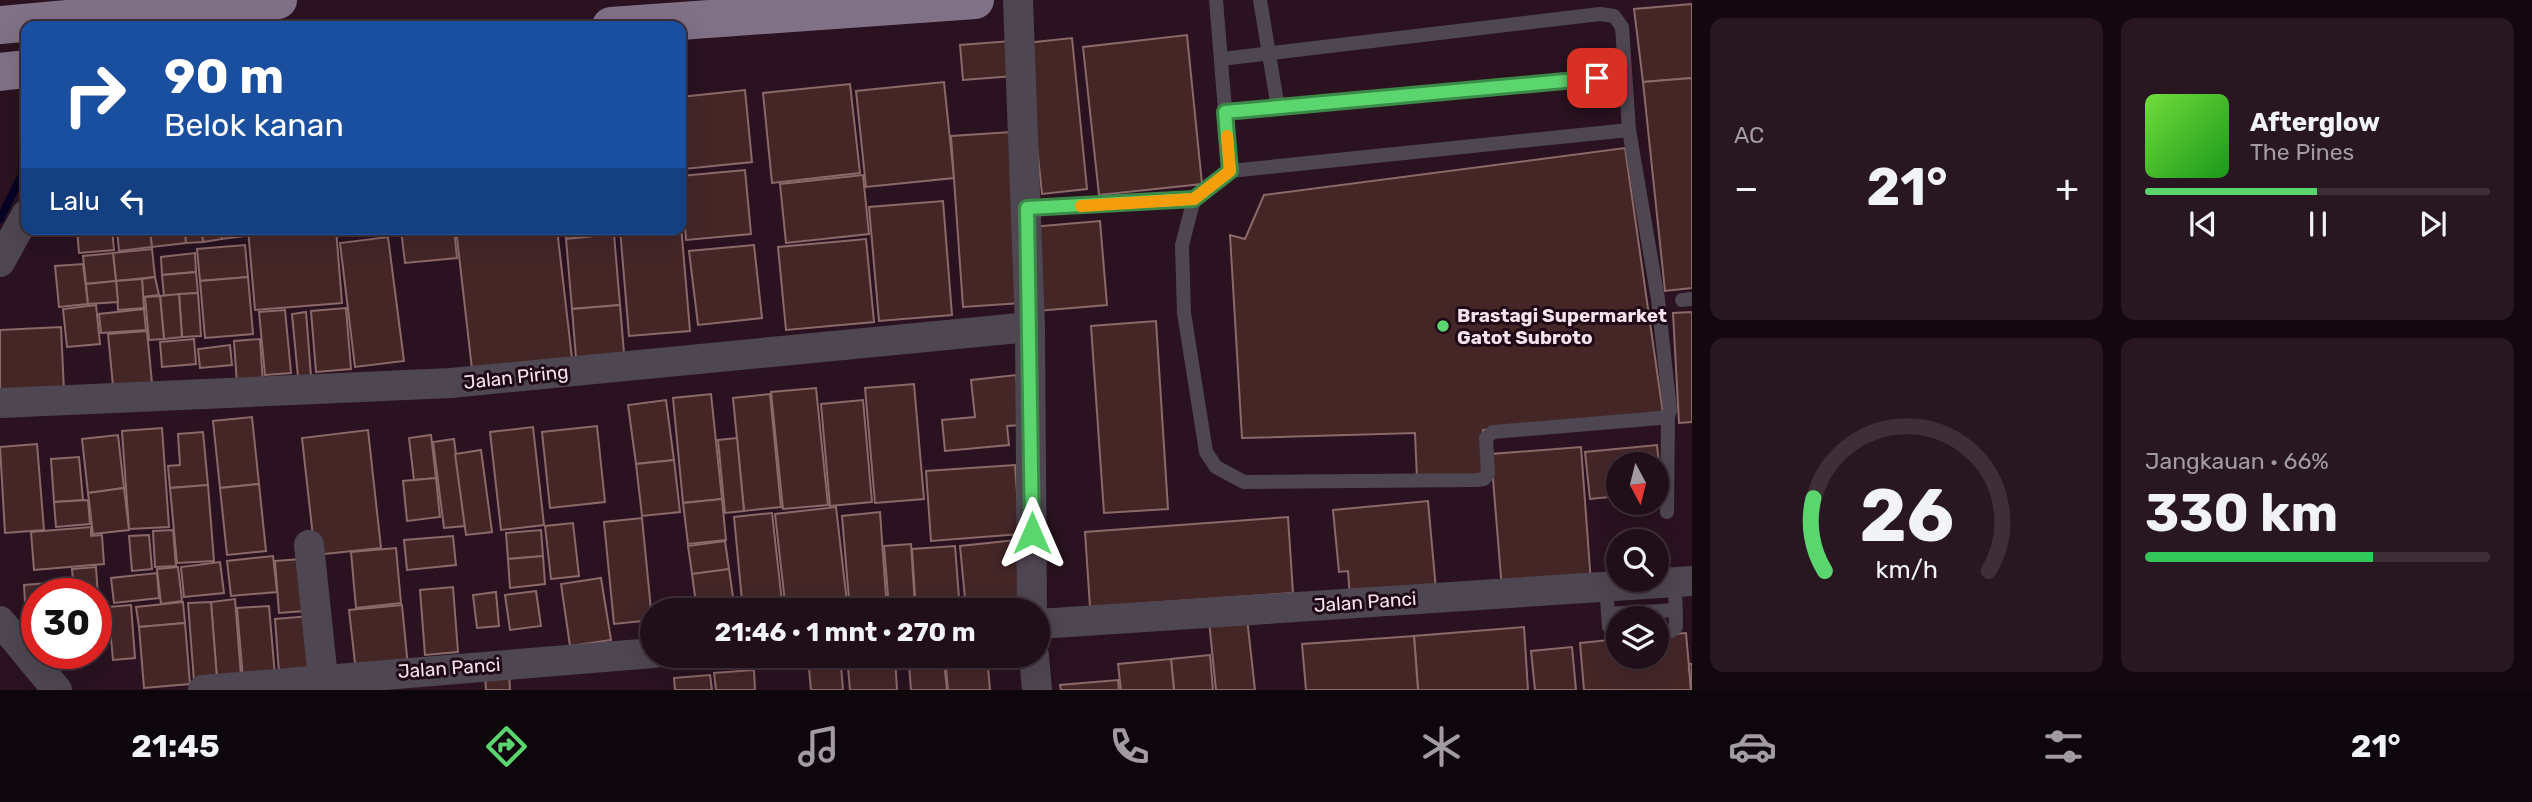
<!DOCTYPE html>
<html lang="id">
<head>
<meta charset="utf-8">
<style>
  :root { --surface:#200e18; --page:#281721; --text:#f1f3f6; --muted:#a29ca2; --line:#3d2e37; --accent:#5bd56e }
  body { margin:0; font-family:Rubik,sans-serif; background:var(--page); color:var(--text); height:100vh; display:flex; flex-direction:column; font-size:26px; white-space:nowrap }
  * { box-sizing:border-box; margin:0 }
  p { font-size:23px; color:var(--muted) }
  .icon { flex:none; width:38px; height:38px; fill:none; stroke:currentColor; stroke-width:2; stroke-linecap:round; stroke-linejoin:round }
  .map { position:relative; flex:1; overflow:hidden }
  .drawer { display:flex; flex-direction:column; gap:18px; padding:18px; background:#12080d; width:840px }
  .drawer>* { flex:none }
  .top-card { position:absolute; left:21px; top:21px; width:665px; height:214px; border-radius:14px; box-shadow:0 7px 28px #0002,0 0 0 2px var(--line); background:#1a4fa0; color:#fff; overflow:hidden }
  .needle { width:46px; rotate:173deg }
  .buttons { position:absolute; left:1606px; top:452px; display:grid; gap:14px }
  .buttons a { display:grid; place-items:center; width:63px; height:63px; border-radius:50%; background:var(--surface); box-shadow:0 7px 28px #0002,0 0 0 2px var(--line); font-size:35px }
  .speed { position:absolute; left:21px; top:578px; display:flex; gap:14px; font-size:35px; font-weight:700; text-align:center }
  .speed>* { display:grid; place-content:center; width:91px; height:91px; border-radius:50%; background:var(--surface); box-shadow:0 7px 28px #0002,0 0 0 2px var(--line); line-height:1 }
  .speed .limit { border:10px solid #d22; background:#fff; color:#111 }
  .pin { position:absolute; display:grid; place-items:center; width:60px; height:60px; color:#fff; margin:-30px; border-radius:14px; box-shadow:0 4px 10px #0006 }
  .me { position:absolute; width:77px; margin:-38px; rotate:0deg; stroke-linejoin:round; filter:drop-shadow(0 0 5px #0008) }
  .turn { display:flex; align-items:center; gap:24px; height:147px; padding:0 28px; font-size:32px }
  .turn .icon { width:91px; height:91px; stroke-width:2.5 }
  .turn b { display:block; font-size:49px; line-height:60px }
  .then { display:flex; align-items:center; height:66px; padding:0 28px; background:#0003; gap:14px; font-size:26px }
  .big { font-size:52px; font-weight:700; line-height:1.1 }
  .drawer .widget { flex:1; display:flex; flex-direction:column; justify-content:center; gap:10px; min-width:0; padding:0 24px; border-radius:14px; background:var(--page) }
  .drawer .dial { align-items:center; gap:0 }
  .dial svg { height:182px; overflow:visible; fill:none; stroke:var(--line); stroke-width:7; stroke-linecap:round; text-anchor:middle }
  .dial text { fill:var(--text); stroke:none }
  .song { display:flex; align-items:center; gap:21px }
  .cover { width:84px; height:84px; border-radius:10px; background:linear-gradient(135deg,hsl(100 70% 55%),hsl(120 70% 35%)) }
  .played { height:7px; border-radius:4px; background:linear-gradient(90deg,var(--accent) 50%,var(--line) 50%) }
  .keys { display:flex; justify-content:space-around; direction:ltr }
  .heat { display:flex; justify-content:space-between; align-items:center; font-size:38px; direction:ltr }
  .charge { height:10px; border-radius:5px; background:linear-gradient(90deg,#34c759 66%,var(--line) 0) }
  .drawer .tiles { flex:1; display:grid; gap:18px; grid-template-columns:repeat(2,1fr) }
  .trip { position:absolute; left:640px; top:598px; width:410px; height:70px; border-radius:35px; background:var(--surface); box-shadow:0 7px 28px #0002,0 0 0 2px var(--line); font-weight:700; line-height:70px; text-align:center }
  .menu { display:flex; height:112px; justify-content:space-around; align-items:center; background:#0d060a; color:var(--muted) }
  .menu .icon { width:49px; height:49px }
  .menu .on { color:var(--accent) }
  .menu b { font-size:32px; color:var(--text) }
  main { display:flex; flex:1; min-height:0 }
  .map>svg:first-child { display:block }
</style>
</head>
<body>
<main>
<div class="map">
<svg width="1692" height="690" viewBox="0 0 1692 690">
  <rect width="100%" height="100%" fill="#2a1220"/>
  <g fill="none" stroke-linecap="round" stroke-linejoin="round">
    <polyline stroke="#070125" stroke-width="8" points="0,219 22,175 24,95"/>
  </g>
  <g fill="#442627" stroke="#8c6969" stroke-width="2">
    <polygon points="1692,4 1692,78 1643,82 1634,9"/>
    <polygon points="1187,35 1202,184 1099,195 1083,47"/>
    <polygon points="1072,38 1087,189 1042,194 1026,43"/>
    <polygon points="1011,41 1014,76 963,80 960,45"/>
    <polygon points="1692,78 1692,288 1665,291 1643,82"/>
    <polygon points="944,82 954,178 866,187 856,91"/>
    <polygon points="850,84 860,173 772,183 763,93"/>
    <polygon points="745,90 752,162 684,169 681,97"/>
    <polygon points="1011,132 1023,303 963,307 951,136"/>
    <polygon points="1625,148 1663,413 1483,430 1485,476 1417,479 1415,433 1242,438 1230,235 1245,239 1264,195"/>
    <polygon points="745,170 751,234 686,240 681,176"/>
    <polygon points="863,175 869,234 786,243 780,184"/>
    <polygon points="943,201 952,315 879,321 869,207"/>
    <polygon points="1100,221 1107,305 1037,311 1031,227"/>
    <polygon points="681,225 690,331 629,336 620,229 681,229"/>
    <polygon points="77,229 112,229 114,250 79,253"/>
    <polygon points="117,229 150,229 152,247 119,251"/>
    <polygon points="150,229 185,229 186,243 152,247"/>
    <polygon points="185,229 202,229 203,242 186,243"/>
    <polygon points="202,229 221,229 222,239 203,242"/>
    <polygon points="221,229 245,229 246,236 222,239"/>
    <polygon points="248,229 336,229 342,303 255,310"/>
    <polygon points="401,229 454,229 457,258 405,263"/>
    <polygon points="456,229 557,229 573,367 473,378"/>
    <polygon points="565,229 613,229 614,234 566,239"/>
    <polygon points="614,234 620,305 572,309 566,239"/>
    <polygon points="388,237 404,361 355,367 340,243"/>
    <polygon points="866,239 874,322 786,330 778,247"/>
    <polygon points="245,245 248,277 200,281 197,249"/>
    <polygon points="754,245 762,318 698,325 689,251"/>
    <polygon points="152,249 155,277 116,281 113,253"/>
    <polygon points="113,253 116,281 86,284 83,256"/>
    <polygon points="195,253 196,272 162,275 161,257"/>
    <polygon points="83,264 88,304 59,307 55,266"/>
    <polygon points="196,272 198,293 164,296 162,275"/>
    <polygon points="155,277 159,295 143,297 142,279"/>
    <polygon points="248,277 253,334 205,338 200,281"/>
    <polygon points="142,279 144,308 118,310 116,281"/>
    <polygon points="116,281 118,302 88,304 86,284"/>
    <polygon points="198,293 201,336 182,337 179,294"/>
    <polygon points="179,294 182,337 164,339 160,296"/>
    <polygon points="160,296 164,339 149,340 145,297"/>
    <polygon points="96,305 100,344 67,347 63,309"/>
    <polygon points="620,305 625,365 577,370 572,309"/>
    <polygon points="346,308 351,369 316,372 311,311"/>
    <polygon points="144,309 146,330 101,333 99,314"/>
    <polygon points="285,310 291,373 265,375 259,312"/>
    <polygon points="306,312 311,376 298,377 292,314"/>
    <polygon points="1692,312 1692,422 1679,423 1673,313"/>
    <polygon points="1156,321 1168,509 1104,513 1091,326"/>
    <polygon points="61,327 64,391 0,394 0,330"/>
    <polygon points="147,331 152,383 113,386 108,334"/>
    <polygon points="194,339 196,364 162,367 160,342"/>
    <polygon points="260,339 263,383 237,385 234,341"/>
    <polygon points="230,345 232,365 200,368 198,349"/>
    <polygon points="1016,375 1021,425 1007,426 1009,445 945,451 942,420 975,417 971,380"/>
    <polygon points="914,384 924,499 875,503 865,388"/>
    <polygon points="816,388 828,505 783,509 771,392"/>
    <polygon points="711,394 722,499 683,503 673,398"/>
    <polygon points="770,394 781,507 744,511 733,398"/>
    <polygon points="666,400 674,460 636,464 628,405"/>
    <polygon points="863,400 872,502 830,506 821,404"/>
    <polygon points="252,417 259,484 220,488 213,421"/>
    <polygon points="597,426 605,502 550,508 542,432"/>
    <polygon points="533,427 544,525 501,530 490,432"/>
    <polygon points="162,428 169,527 129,529 122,431"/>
    <polygon points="368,430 381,548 315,555 302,438"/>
    <polygon points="203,432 208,485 170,488 168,466 180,465 178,434"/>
    <polygon points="118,435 124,488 88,493 82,439"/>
    <polygon points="431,435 436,478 414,480 409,438"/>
    <polygon points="737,438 744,511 725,513 718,440"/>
    <polygon points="454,439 465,526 444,528 433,442"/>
    <polygon points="37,444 44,530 5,533 0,447"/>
    <polygon points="1657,445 1662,492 1657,493 1657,464 1619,464 1619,496 1590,499 1585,452"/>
    <polygon points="1581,447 1591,583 1502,590 1491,454"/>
    <polygon points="481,450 492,532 466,535 455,454"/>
    <polygon points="79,457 83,500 54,502 51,459"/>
    <polygon points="674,460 680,512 642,516 636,464"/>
    <polygon points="1015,465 1020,534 931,541 926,471"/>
    <polygon points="436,478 440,517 407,521 403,481"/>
    <polygon points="259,484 266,551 227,555 220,488"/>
    <polygon points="208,485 214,561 177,563 170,488"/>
    <polygon points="124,488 129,530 93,534 88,493"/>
    <polygon points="722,499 726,540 688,544 683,503"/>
    <polygon points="88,500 90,524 56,527 54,502"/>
    <polygon points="1428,501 1436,590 1350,598 1348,571 1339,572 1333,510"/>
    <polygon points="836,507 848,611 786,611 775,514"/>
    <polygon points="880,512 887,611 850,611 842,516"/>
    <polygon points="772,513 783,611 743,611 734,517"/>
    <polygon points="1288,517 1293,593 1090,607 1085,532"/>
    <polygon points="642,518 652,620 614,624 604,522"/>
    <polygon points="573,523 579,576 551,579 545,526"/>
    <polygon points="91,527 91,536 102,535 104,564 34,570 31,532"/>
    <polygon points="173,530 176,566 155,567 153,531"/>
    <polygon points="541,530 543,556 508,559 506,533"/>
    <polygon points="149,535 152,569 132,571 129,536"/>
    <polygon points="453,536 456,565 407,570 404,540"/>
    <polygon points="1016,540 1023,603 966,609 960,546"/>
    <polygon points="725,541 729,569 692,574 688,546"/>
    <polygon points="911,544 915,606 889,608 884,546"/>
    <polygon points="955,546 960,611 916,611 912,549"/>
    <polygon points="396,548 401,603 356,608 351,552"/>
    <polygon points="273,556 277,592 231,596 227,561"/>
    <polygon points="543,556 545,584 510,588 508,559"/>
    <polygon points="301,559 305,611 279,613 275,561"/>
    <polygon points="220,562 224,593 184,597 181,567"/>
    <polygon points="96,567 98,597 96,593 74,593 72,569"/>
    <polygon points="178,567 182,601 161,604 157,569"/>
    <polygon points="729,569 735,611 697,611 692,574"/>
    <polygon points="157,573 159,598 114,603 111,578"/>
    <polygon points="601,578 611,640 570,646 561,584"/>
    <polygon points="48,583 49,593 37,593 37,601 25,602 24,585"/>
    <polygon points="453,587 458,652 425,655 420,590"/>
    <polygon points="536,591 541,626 510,630 505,595"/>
    <polygon points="496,592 499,626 477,628 473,595"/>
    <polygon points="235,599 241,676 217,679 211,602"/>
    <polygon points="107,601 109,642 96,643 96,602"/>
    <polygon points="183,602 185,623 139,627 136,607"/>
    <polygon points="211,602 217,679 194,681 188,603"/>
    <polygon points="131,605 135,658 113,660 108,607"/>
    <polygon points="402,605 408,667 356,672 349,610"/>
    <polygon points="269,606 275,676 243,679 237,608"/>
    <polygon points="311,616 315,669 279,672 275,619"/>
    <polygon points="1247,618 1255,690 1216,690 1209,621"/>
    <polygon points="185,623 190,684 144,688 139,627"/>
    <polygon points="1524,627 1528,690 1418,690 1414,636"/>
    <polygon points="1686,633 1691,690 1584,690 1580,643 1619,639 1619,656 1657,656 1657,635"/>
    <polygon points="1414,636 1418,690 1306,690 1302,644"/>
    <polygon points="1572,647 1576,690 1535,690 1531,651"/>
    <polygon points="1210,655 1213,690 1174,690 1171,659"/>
    <polygon points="847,656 895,656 897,690 850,690"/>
    <polygon points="945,656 987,656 990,690 948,690"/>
    <polygon points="1171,659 1174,690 1121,690 1118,664"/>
    <polygon points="944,662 947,690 911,690 909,665"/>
    <polygon points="1689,664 1692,664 1692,690 1691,690"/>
    <polygon points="841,666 843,690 811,690 809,669"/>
    <polygon points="754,670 755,690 716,690 714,673"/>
    <polygon points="509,672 510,690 486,690 485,674"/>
    <polygon points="710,675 712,690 675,690 674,678"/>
    <polygon points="1118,680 1119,690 1061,690 1060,685"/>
  </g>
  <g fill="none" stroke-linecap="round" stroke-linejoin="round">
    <g stroke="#4e4651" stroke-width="14">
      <polyline points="1216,0 1230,171"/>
      <polyline points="1260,0 1278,108"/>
      <polyline points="1221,59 1600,14 1614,16 1622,27 1629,130 1658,299 1670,410 1668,417 1660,418 1493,432 1486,438 1488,474 1484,479 1477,480 1244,482 1216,467 1206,452 1184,313 1182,245 1194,199 1230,171 1629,130"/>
      <polyline points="1225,112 1624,75"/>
      <polyline points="1027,208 1194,199"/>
      <polyline points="1682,300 1692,299"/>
      <polyline points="1667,512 1668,417"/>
      <polyline points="1606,586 1609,627 1619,634"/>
      <polyline points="1608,614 1676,610"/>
      <polyline points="1657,631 1671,631 1676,627 1675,582"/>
    </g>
    <g stroke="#4e4651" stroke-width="30">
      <polyline points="1018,0 1030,327 1032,611"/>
      <polyline points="0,262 26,215"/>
      <polyline points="0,403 451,383 1030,327"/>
      <polyline points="309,545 323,678"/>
      <polyline points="0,621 57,690"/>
      <polyline points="1038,624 1692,581"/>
      <polyline points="1034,656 1037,690"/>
      <polyline points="203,690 653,653"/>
    </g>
    <g stroke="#807187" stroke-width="38">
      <polyline points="0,25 278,0"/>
      <polyline points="611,26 975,0"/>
      <polyline points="0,72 26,69"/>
    </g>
  </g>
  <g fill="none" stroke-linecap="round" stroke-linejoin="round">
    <g stroke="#3b8a48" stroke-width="18">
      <polyline id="route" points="1032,533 1027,208 1194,199 1230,171 1225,112 1597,78"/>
    </g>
    <use href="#route" stroke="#5bd56e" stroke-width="12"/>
    <polyline stroke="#f59e0b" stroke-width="12" points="1081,206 1194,199 1230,171 1227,136"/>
  </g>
  <circle fill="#5bd56e" stroke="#200916" stroke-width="2.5" cx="1443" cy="326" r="7"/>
  <g text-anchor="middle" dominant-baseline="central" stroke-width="6" stroke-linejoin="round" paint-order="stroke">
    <g font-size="19" font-weight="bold" fill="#f5e3ec" stroke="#200916" text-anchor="start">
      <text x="1457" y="315">Brastagi Supermarket<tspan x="1457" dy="22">Gatot Subroto</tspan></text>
    </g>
    <g font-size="19" fill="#f5e3ec" stroke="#200916">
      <text transform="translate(516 377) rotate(-6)">Jalan Piring</text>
      <text transform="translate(1365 602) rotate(-4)">Jalan Panci</text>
      <text transform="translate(449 668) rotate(-4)">Jalan Panci</text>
    </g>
  </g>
</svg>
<div class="buttons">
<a><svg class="needle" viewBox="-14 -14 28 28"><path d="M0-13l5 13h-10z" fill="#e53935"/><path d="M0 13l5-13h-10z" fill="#a29ca2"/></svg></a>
<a><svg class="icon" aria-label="search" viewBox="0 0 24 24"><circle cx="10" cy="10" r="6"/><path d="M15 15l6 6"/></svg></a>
<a><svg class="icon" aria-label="layers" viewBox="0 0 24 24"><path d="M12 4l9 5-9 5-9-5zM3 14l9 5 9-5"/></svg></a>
</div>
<div class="speed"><div class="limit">30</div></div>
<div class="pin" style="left:1597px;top:78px;background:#d93025"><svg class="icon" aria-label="arrive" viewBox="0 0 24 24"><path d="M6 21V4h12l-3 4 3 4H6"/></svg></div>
<svg class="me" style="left:1032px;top:533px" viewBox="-20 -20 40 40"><path d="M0-17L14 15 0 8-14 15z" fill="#5bd56e" stroke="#fff" stroke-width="4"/></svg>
<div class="trip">21:46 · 1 mnt · 270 m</div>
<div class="top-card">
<div class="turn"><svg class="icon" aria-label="right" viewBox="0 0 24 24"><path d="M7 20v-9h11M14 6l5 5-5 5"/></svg><div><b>90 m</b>Belok kanan</div></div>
<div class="then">Lalu<svg class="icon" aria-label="left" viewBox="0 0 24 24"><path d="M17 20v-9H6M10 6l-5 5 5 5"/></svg></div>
</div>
</div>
<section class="drawer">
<div class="tiles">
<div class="widget"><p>AC</p>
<div class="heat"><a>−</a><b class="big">21°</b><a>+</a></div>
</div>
<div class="widget">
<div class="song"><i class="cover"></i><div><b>Afterglow</b><p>The Pines</p></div></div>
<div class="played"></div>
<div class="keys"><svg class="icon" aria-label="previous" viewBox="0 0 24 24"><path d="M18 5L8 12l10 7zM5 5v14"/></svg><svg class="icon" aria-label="pause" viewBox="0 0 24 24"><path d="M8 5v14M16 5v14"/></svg><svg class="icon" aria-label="next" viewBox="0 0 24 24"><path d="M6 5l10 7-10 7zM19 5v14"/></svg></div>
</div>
<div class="widget dial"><svg viewBox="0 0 100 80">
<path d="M14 69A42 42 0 1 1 86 69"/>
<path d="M14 69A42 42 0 0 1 9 37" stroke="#5bd56e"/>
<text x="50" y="56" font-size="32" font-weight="700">26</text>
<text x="50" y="72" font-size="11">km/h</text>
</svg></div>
<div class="widget"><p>Jangkauan · 66%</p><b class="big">330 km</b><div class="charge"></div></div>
</div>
</section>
</main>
<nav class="menu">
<b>21:45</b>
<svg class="icon on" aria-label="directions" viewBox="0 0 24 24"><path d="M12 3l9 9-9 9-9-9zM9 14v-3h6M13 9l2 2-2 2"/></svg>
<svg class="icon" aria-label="music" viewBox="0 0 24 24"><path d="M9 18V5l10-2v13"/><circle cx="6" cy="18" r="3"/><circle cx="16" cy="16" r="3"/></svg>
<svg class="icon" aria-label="phone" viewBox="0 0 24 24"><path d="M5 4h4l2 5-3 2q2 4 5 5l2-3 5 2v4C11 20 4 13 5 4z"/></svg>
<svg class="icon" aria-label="climate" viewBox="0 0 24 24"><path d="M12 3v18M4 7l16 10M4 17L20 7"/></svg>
<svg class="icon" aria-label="car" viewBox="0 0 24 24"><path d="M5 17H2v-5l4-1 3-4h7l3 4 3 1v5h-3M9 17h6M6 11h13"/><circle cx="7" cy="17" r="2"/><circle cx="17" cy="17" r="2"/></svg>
<svg class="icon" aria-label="filters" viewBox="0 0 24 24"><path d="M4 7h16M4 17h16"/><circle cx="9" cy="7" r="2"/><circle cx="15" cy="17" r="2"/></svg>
<b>21°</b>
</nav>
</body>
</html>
